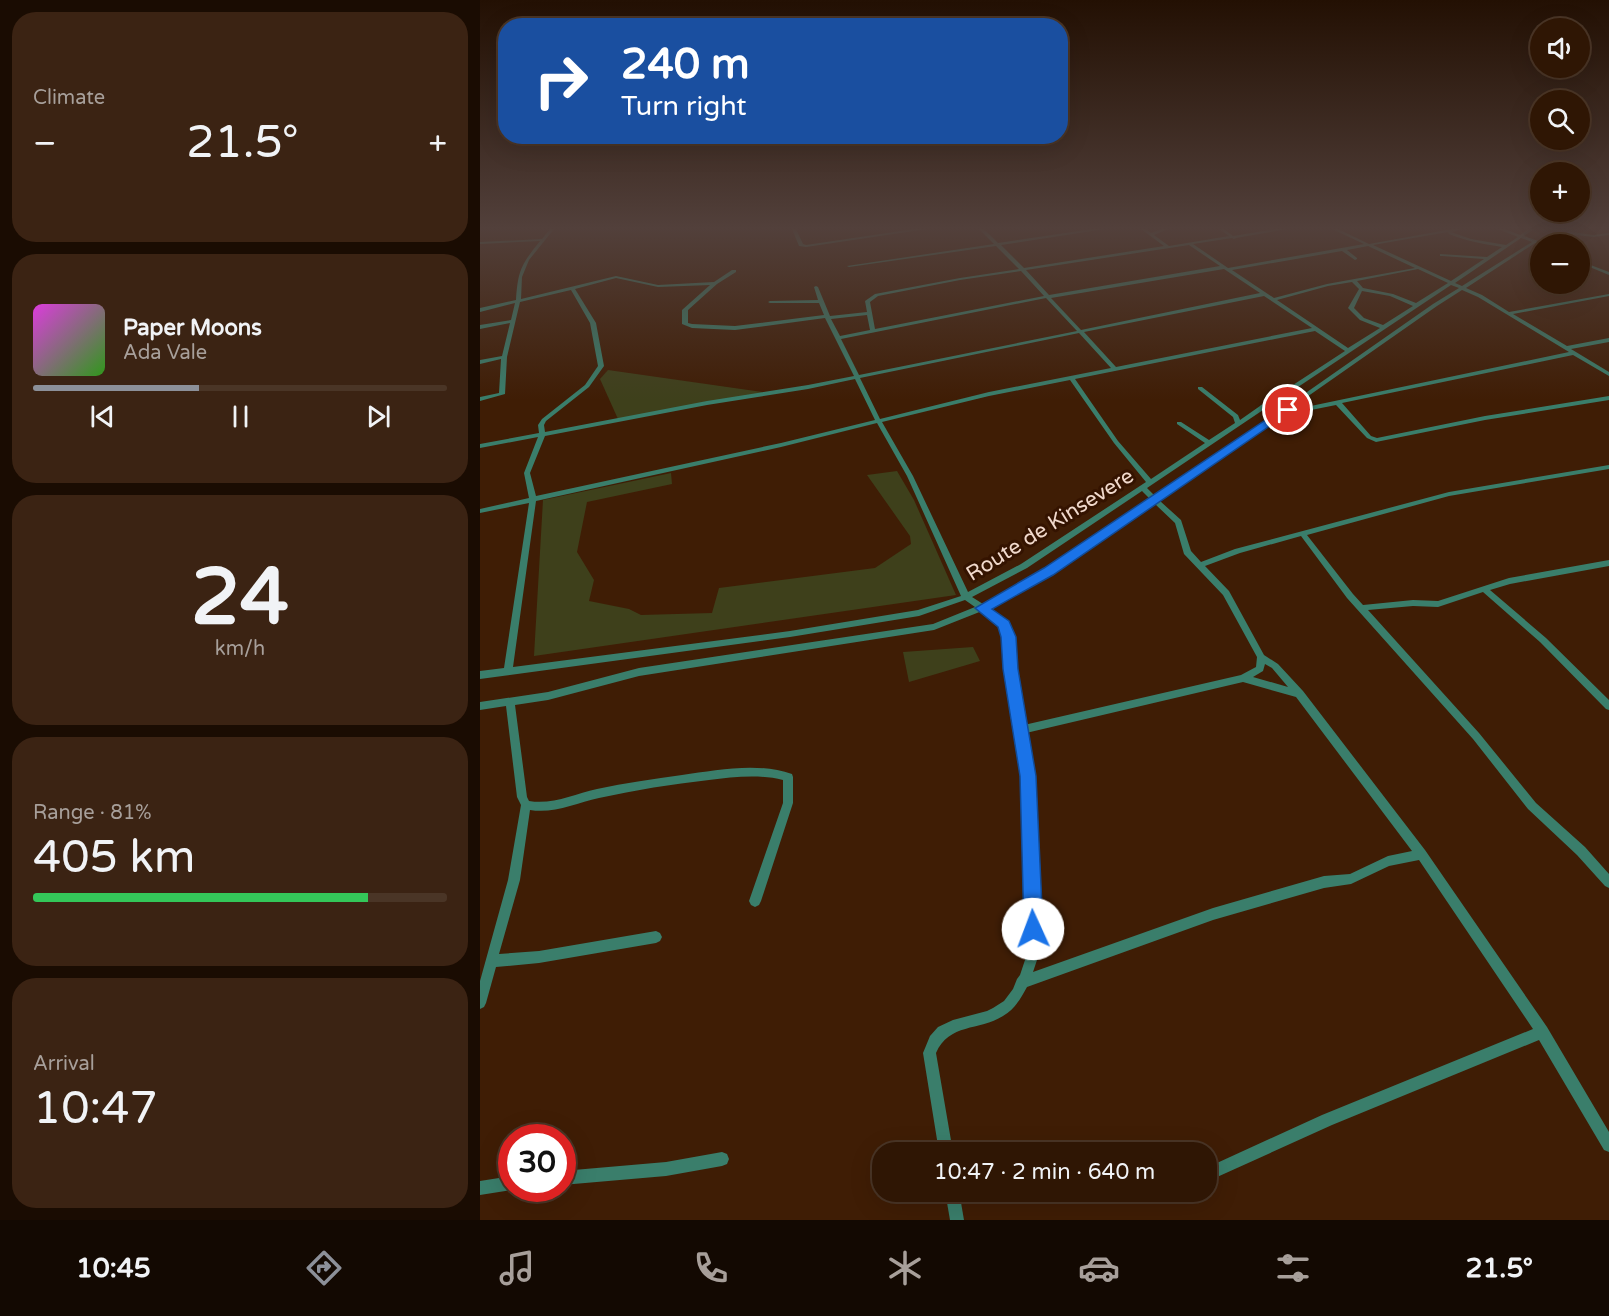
<!DOCTYPE html>
<html lang="en">
<head>
<meta charset="utf-8">
<style>
  :root { --surface:#2f1604; --page:#3b2313; --text:#f1f3f6; --muted:#a79f9a; --line:#4a3526; --accent:#8c9099 }
  body { margin:0; font-family:"Varela Round",sans-serif; background:var(--page); color:var(--text); height:100vh; display:flex; flex-direction:column; font-size:22px; white-space:nowrap }
  * { box-sizing:border-box; margin:0 }
  p { font-size:20px; color:var(--muted) }
  .icon { flex:none; width:33px; height:33px; fill:none; stroke:currentColor; stroke-width:2; stroke-linecap:round; stroke-linejoin:round }
  .map { position:relative; flex:1; overflow:hidden }
  .sheet { display:flex; flex-direction:column; gap:12px; padding:12px; background:#1a0c02; width:480px }
  .sheet>* { flex:none }
  .banner { position:absolute; left:18px; top:18px; width:570px; height:126px; border-radius:24px; box-shadow:0 6px 24px #0002,0 0 0 2px var(--line); background:#1a4fa0; color:#fff; overflow:hidden }
  .tools { position:absolute; left:1050px; top:18px; display:grid; gap:12px }
  .tools a { display:grid; place-items:center; width:60px; height:60px; border-radius:50%; background:var(--surface); box-shadow:0 6px 24px #0002,0 0 0 2px var(--line); font-size:30px }
  .speed { position:absolute; left:18px; top:1124px; display:flex; gap:12px; font-size:30px; font-weight:700; text-align:center }
  .speed>* { display:grid; place-content:center; width:78px; height:78px; border-radius:50%; background:var(--surface); box-shadow:0 6px 24px #0002,0 0 0 2px var(--line); line-height:1 }
  .speed .limit { border:9px solid #d22; background:#fff; color:#111 }
  .pin { position:absolute; display:grid; place-items:center; width:51px; height:51px; color:#fff; margin:-26px; border:3px solid #fff; border-radius:50%; box-shadow:0 2px 6px #0007 }
  .me { position:absolute; width:66px; margin:-33px; rotate:358deg; stroke-linejoin:round; filter:drop-shadow(0 0 4px #0008) }
  .turn { display:flex; align-items:center; gap:21px; height:126px; padding:0 24px; font-size:27px }
  .turn .icon { width:78px; height:78px; stroke-width:2.5 }
  .turn b { display:block; font-size:42px; line-height:51px }
  .big { font-size:45px; font-weight:600; line-height:1.1 }
  .sheet .tile { flex:1; display:flex; flex-direction:column; justify-content:center; gap:9px; min-width:0; padding:0 21px; border-radius:24px; background:var(--page) }
  .sheet .dial { align-items:center; gap:0 }
  .dial b { font-size:78px; line-height:1 }
  .song { display:flex; align-items:center; gap:18px }
  .cover { width:72px; height:72px; border-radius:9px; background:linear-gradient(135deg,hsl(300 70% 55%),hsl(110 70% 35%)) }
  .played { height:6px; border-radius:3px; background:linear-gradient(90deg,var(--accent) 40%,var(--line) 40%) }
  .keys { display:flex; justify-content:space-around; direction:ltr }
  .heat { display:flex; justify-content:space-between; align-items:center; font-size:33px; direction:ltr }
  .charge { height:9px; border-radius:4px; background:linear-gradient(90deg,#34c759 81%,var(--line) 0) }
  .trip { position:absolute; left:392px; top:1142px; width:345px; height:60px; border-radius:24px; background:var(--surface); box-shadow:0 6px 24px #0002,0 0 0 2px var(--line); font-weight:600; line-height:60px; text-align:center }
  .menu { display:flex; height:96px; justify-content:space-around; align-items:center; background:#130902; color:var(--muted) }
  .menu .icon { width:42px; height:42px }
  .menu .active { color:var(--accent) }
  .menu b { font-size:27px; color:var(--text) }
  main { display:flex; flex:1; min-height:0 }
  .map>svg:first-child { display:block }
</style>
</head>
<body>
<main>
<section class="sheet">
<div class="tile"><p>Climate</p>
<div class="heat"><a>−</a><b class="big">21.5°</b><a>+</a></div>
</div>
<div class="tile">
<div class="song"><i class="cover"></i><div><b>Paper Moons</b><p>Ada Vale</p></div></div>
<div class="played"></div>
<div class="keys"><svg class="icon" aria-label="previous" viewBox="0 0 24 24"><path d="M18 5L8 12l10 7zM5 5v14"/></svg><svg class="icon" aria-label="pause" viewBox="0 0 24 24"><path d="M8 5v14M16 5v14"/></svg><svg class="icon" aria-label="next" viewBox="0 0 24 24"><path d="M6 5l10 7-10 7zM19 5v14"/></svg></div>
</div>
<div class="tile dial"><b>24</b><p>km/h</p></div>
<div class="tile"><p>Range · 81%</p><b class="big">405 km</b><div class="charge"></div></div>
<div class="tile"><p>Arrival</p><b class="big">10:47</b></div>
</section>
<div class="map">
<svg width="1129" height="1220" viewBox="0 0 1129 1220">
  <rect width="100%" height="100%" fill="#3f1d05"/>
  <g fill="#3e401b">
    <polygon points="128,370 289,393 138,419 120,379"/>
    <polygon points="417,471 434,500 476,595 54,656 63,500 191,473 192,484 107,502 97,552 114,580 109,601 149,609 161,615 232,613 239,588 395,568 431,544 430,536 387,475"/>
    <polygon points="493,647 500,661 429,682 423,652"/>
  </g>
  <g fill="none" stroke-linecap="round" stroke-linejoin="round">
    <g fill="#3a7e6b" fill-rule="evenodd">
      <path d="M 70,229 L 74,229 L 49,260 L 42,277 L 41,299 L 136,276 L 178,285 L 234,282 L 252,270 L 256,270 L 256,272 L 237,284 L 208,310 L 208,323 L 212,324 L 255,326 L 344,315 L 339,303 L 290,303 L 288,302 L 290,301 L 338,300 L 334,287 L 336,286 L 338,287 L 350,316 L 387,312 L 385,301 L 395,294 L 480,278 L 539,269 L 516,246 L 369,267 L 367,266 L 514,244 L 499,229 L 504,229 L 518,243 L 612,229 L 625,229 L 521,245 L 544,268 L 684,246 L 661,229 L 666,229 L 671,233 L 681,229 L 688,229 L 674,235 L 689,246 L 749,236 L 739,229 L 744,229 L 753,236 L 795,229 L 807,229 L 756,238 L 754,239 L 752,238 L 713,244 L 748,268 L 884,244 L 852,229 L 858,229 L 889,244 L 972,229 L 983,229 L 971,232 L 991,239 L 1026,245 L 1038,237 L 1018,229 L 1025,229 L 1040,235 L 1049,229 L 1054,229 L 1044,236 L 1064,243 L 1064,244 L 1055,243 L 986,288 L 1002,295 L 1029,312 L 1129,294 L 1129,296 L 1033,314 L 1087,346 L 1129,338 L 1129,342 L 1091,349 L 1129,372 L 1129,376 L 1093,355 L 862,403 L 891,436 L 897,438 L 1005,416 L 1129,396 L 1129,400 L 1005,420 L 896,442 L 887,438 L 856,405 L 826,411 L 809,410 L 680,501 L 701,520 L 711,551 L 721,562 L 755,549 L 969,492 L 1129,465 L 1129,469 L 969,496 L 827,535 L 873,594 L 883,605 L 933,600 L 958,601 L 1029,578 L 1129,560 L 1129,566 L 1030,584 L 1010,590 L 1066,638 L 1129,700 L 1129,710 L 1126,709 L 1060,642 L 1003,592 L 958,607 L 933,606 L 888,610 L 999,733 L 1056,803 L 1105,847 L 1129,874 L 1129,888 L 1125,886 L 1097,855 L 1048,809 L 993,739 L 867,598 L 821,536 L 760,553 L 725,566 L 749,591 L 784,655 L 798,664 L 823,691 L 945,850 L 1067,1027 L 1129,1132 L 1129,1152 L 1124,1150 L 1059,1040 L 852,1125 L 726,1182 L 726,1168 L 842,1115 L 1053,1029 L 939,860 L 909,866 L 871,884 L 844,888 L 733,920 L 547,987 C 541,998 535,1009 523,1016 C 499,1031 469,1023 456,1053 L 473,1152 L 459,1152 L 443,1053 L 450,1036 L 458,1027 L 473,1020 L 507,1011 L 513,1008 L 524,1001 L 533,989 L 537,979 L 540,975 L 548,951 L 543,776 L 526,669 L 523,631 L 516,621 L 502,611 L 454,630 L 159,676 L 68,700 L 35,705 L 47,797 L 49,801 C 73,805 94,794 117,789 C 145,783 174,779 202,775 C 237,770 278,762 312,774 L 313,777 L 313,803 L 281,901 L 279,905 L 275,907 L 271,905 L 269,901 L 303,803 L 303,780 C 279,774 253,777 229,780 C 192,784 155,790 119,798 C 96,803 74,814 50,810 L 40,880 L 19,954 L 59,951 L 176,931 L 180,933 L 182,937 L 180,941 L 176,943 L 59,963 L 16,967 L 6,1003 L 4,1007 L 0,1009 L 0,981 L 28,880 L 41,805 L 37,797 L 26,706 L 0,710 L 0,702 L 68,692 L 159,668 L 453,624 L 495,607 L 485,600 L 439,616 L 310,637 L 0,679 L 0,671 L 24,668 L 49,503 L 0,513 L 0,509 L 49,498 L 44,473 L 58,437 L 0,448 L 0,444 L 59,433 L 58,425 L 62,419 L 105,385 L 118,366 L 110,323 L 91,290 L 40,302 L 27,357 L 25,394 L 0,401 L 0,397 L 19,393 L 21,359 L 0,364 L 0,360 L 22,356 L 30,323 L 0,329 L 0,325 L 31,320 L 35,303 L 0,312 L 0,308 L 36,300 C 38,270 41,265 60,241 L 0,244 L 0,242 L 62,239 ZM 968,232 L 969,234 C 986,241 1004,244 1022,247 L 1007,257 L 960,254 L 960,256 L 962,256 L 1004,259 L 971,281 L 893,245 ZM 1041,238 L 1052,242 L 982,286 L 975,283 ZM 709,245 L 740,266 L 569,295 L 546,270 ZM 888,246 L 935,268 L 847,284 L 794,298 L 752,270 L 862,251 L 875,260 L 877,259 L 877,258 L 867,250 ZM 744,269 L 780,293 L 601,330 L 571,298 ZM 938,269 L 968,283 L 936,303 L 913,294 L 883,288 L 877,281 ZM 541,271 L 564,296 L 395,329 L 390,302 L 398,296 L 480,280 ZM 136,278 L 178,287 L 230,285 L 202,310 L 202,324 L 212,328 L 255,330 L 345,318 L 374,376 L 328,385 L 227,401 L 65,432 L 64,425 L 66,421 L 109,387 L 124,366 L 116,323 L 95,289 ZM 872,282 L 879,289 L 868,308 L 880,320 L 900,328 L 868,348 L 797,300 L 848,286 ZM 971,285 L 979,288 L 953,304 L 807,406 L 791,405 ZM 982,290 L 998,297 L 1089,352 L 826,407 L 814,406 L 957,306 ZM 882,291 L 910,296 L 933,306 L 903,325 L 884,318 L 874,308 ZM 784,296 L 832,328 L 636,367 L 604,332 ZM 566,298 L 597,331 L 379,375 L 361,339 ZM 387,315 L 390,330 L 360,336 L 351,319 ZM 835,331 L 865,351 L 784,404 L 781,405 L 780,406 L 760,420 L 758,415 L 722,387 L 718,387 L 718,389 L 753,417 L 755,423 L 729,440 L 701,422 L 697,422 L 697,424 L 725,443 L 671,479 L 638,441 L 595,379 ZM 599,333 L 631,368 L 509,392 L 400,419 L 380,378 ZM 375,379 L 395,420 L 301,443 L 56,496 L 50,473 L 65,436 L 227,405 L 328,389 ZM 590,380 L 634,443 L 666,482 L 541,564 L 488,592 L 433,476 L 402,422 L 509,396 ZM 786,408 L 802,409 L 676,497 L 667,488 ZM 397,423 L 427,476 L 481,596 L 438,610 L 310,631 L 33,667 L 56,501 L 301,447 ZM 662,491 L 671,500 L 565,569 L 503,604 L 492,597 L 547,568 ZM 675,504 L 695,523 L 704,554 L 743,595 L 777,657 L 776,667 L 761,675 L 544,725 L 534,669 L 531,630 L 522,617 L 509,608 L 571,573 ZM 785,664 L 792,668 L 808,687 L 773,677 L 783,671 ZM 763,682 L 816,697 L 932,851 L 908,856 L 870,874 L 844,876 L 733,908 L 553,972 L 560,951 L 553,776 L 546,733 Z"/>
      <polygon points="312,229 316,229 323,244 326,245 434,229 447,229 326,247 319,246"/>
      <polygon points="1091,230 1093,231 1092,232 1113,235 1129,233 1129,235 1113,237 1089,234 1073,244 1069,244"/>
      <polygon points="1100,261 1129,272 1129,275 1100,263"/>
      <polygon points="242,1152 247,1154 249,1159 247,1164 242,1166 186,1176 82,1185 82,1171 186,1162"/>
      <polygon points="32,1176 32,1188 37,1188 32,1190 0,1195 0,1181"/>
      <polygon points="465,1191 479,1191 484,1220 470,1220"/>
    </g>
  </g>
  <linearGradient id="sky" x2="0" y2="1"><stop stop-color="#231003"/><stop offset="0.57" stop-color="#52403b"/><stop offset="1" stop-color="#52403b" stop-opacity="0"/></linearGradient>
  <rect width="1129" height="400" fill="url(#sky)"/>
  <polygon fill="#1a73e8" stroke="#114b97" stroke-width="1.5" points="805,407 813,410 573,575 512,609 529,621 536,637 538,669 556,776 563,929 560,936 553,938 547,936 544,929 540,776 523,669 521,637 518,627 495,608 564,568"/>
  <g text-anchor="middle" dominant-baseline="central" stroke-width="6" stroke-linejoin="round" paint-order="stroke">
    <g font-size="21" fill="#f1d9cc" stroke="#341300">
      <text transform="translate(570 525) rotate(-32)">Route de Kinsevere</text>
    </g>
  </g>
</svg>
<div class="tools">
<a><svg class="icon" aria-label="sound" viewBox="0 0 24 24"><path d="M4 9h4l5-4v14l-5-4H4zM17 9q2 3 0 6"/></svg></a>
<a><svg class="icon" aria-label="search" viewBox="0 0 24 24"><circle cx="10" cy="10" r="6"/><path d="M15 15l6 6"/></svg></a>
<a>+</a>
<a>−</a>
</div>
<div class="speed"><div class="limit">30</div></div>
<div class="pin" style="left:808px;top:410px;background:#d93025"><svg class="icon" aria-label="arrive" viewBox="0 0 24 24"><path d="M6 21V4h12l-3 4 3 4H6"/></svg></div>
<svg class="me" style="left:553px;top:929px" viewBox="-20 -20 40 40"><circle r="19" fill="#fff"/><path d="M0-13L10 11 0 6-10 11z" fill="#1a73e8"/></svg>
<div class="trip">10:47 · 2 min · 640 m</div>
<div class="banner">
<div class="turn"><svg class="icon" aria-label="right" viewBox="0 0 24 24"><path d="M7 20v-9h11M14 6l5 5-5 5"/></svg><div><b>240 m</b>Turn right</div></div>
</div>
</div>
</main>
<nav class="menu">
<b>10:45</b>
<svg class="icon active" aria-label="directions" viewBox="0 0 24 24"><path d="M12 3l9 9-9 9-9-9zM9 14v-3h6M13 9l2 2-2 2"/></svg>
<svg class="icon" aria-label="music" viewBox="0 0 24 24"><path d="M9 18V5l10-2v13"/><circle cx="6" cy="18" r="3"/><circle cx="16" cy="16" r="3"/></svg>
<svg class="icon" aria-label="phone" viewBox="0 0 24 24"><path d="M5 4h4l2 5-3 2q2 4 5 5l2-3 5 2v4C11 20 4 13 5 4z"/></svg>
<svg class="icon" aria-label="climate" viewBox="0 0 24 24"><path d="M12 3v18M4 7l16 10M4 17L20 7"/></svg>
<svg class="icon" aria-label="car" viewBox="0 0 24 24"><path d="M5 17H2v-5l4-1 3-4h7l3 4 3 1v5h-3M9 17h6M6 11h13"/><circle cx="7" cy="17" r="2"/><circle cx="17" cy="17" r="2"/></svg>
<svg class="icon" aria-label="filters" viewBox="0 0 24 24"><path d="M4 7h16M4 17h16"/><circle cx="9" cy="7" r="2"/><circle cx="15" cy="17" r="2"/></svg>
<b>21.5°</b>
</nav>
</body>
</html>
